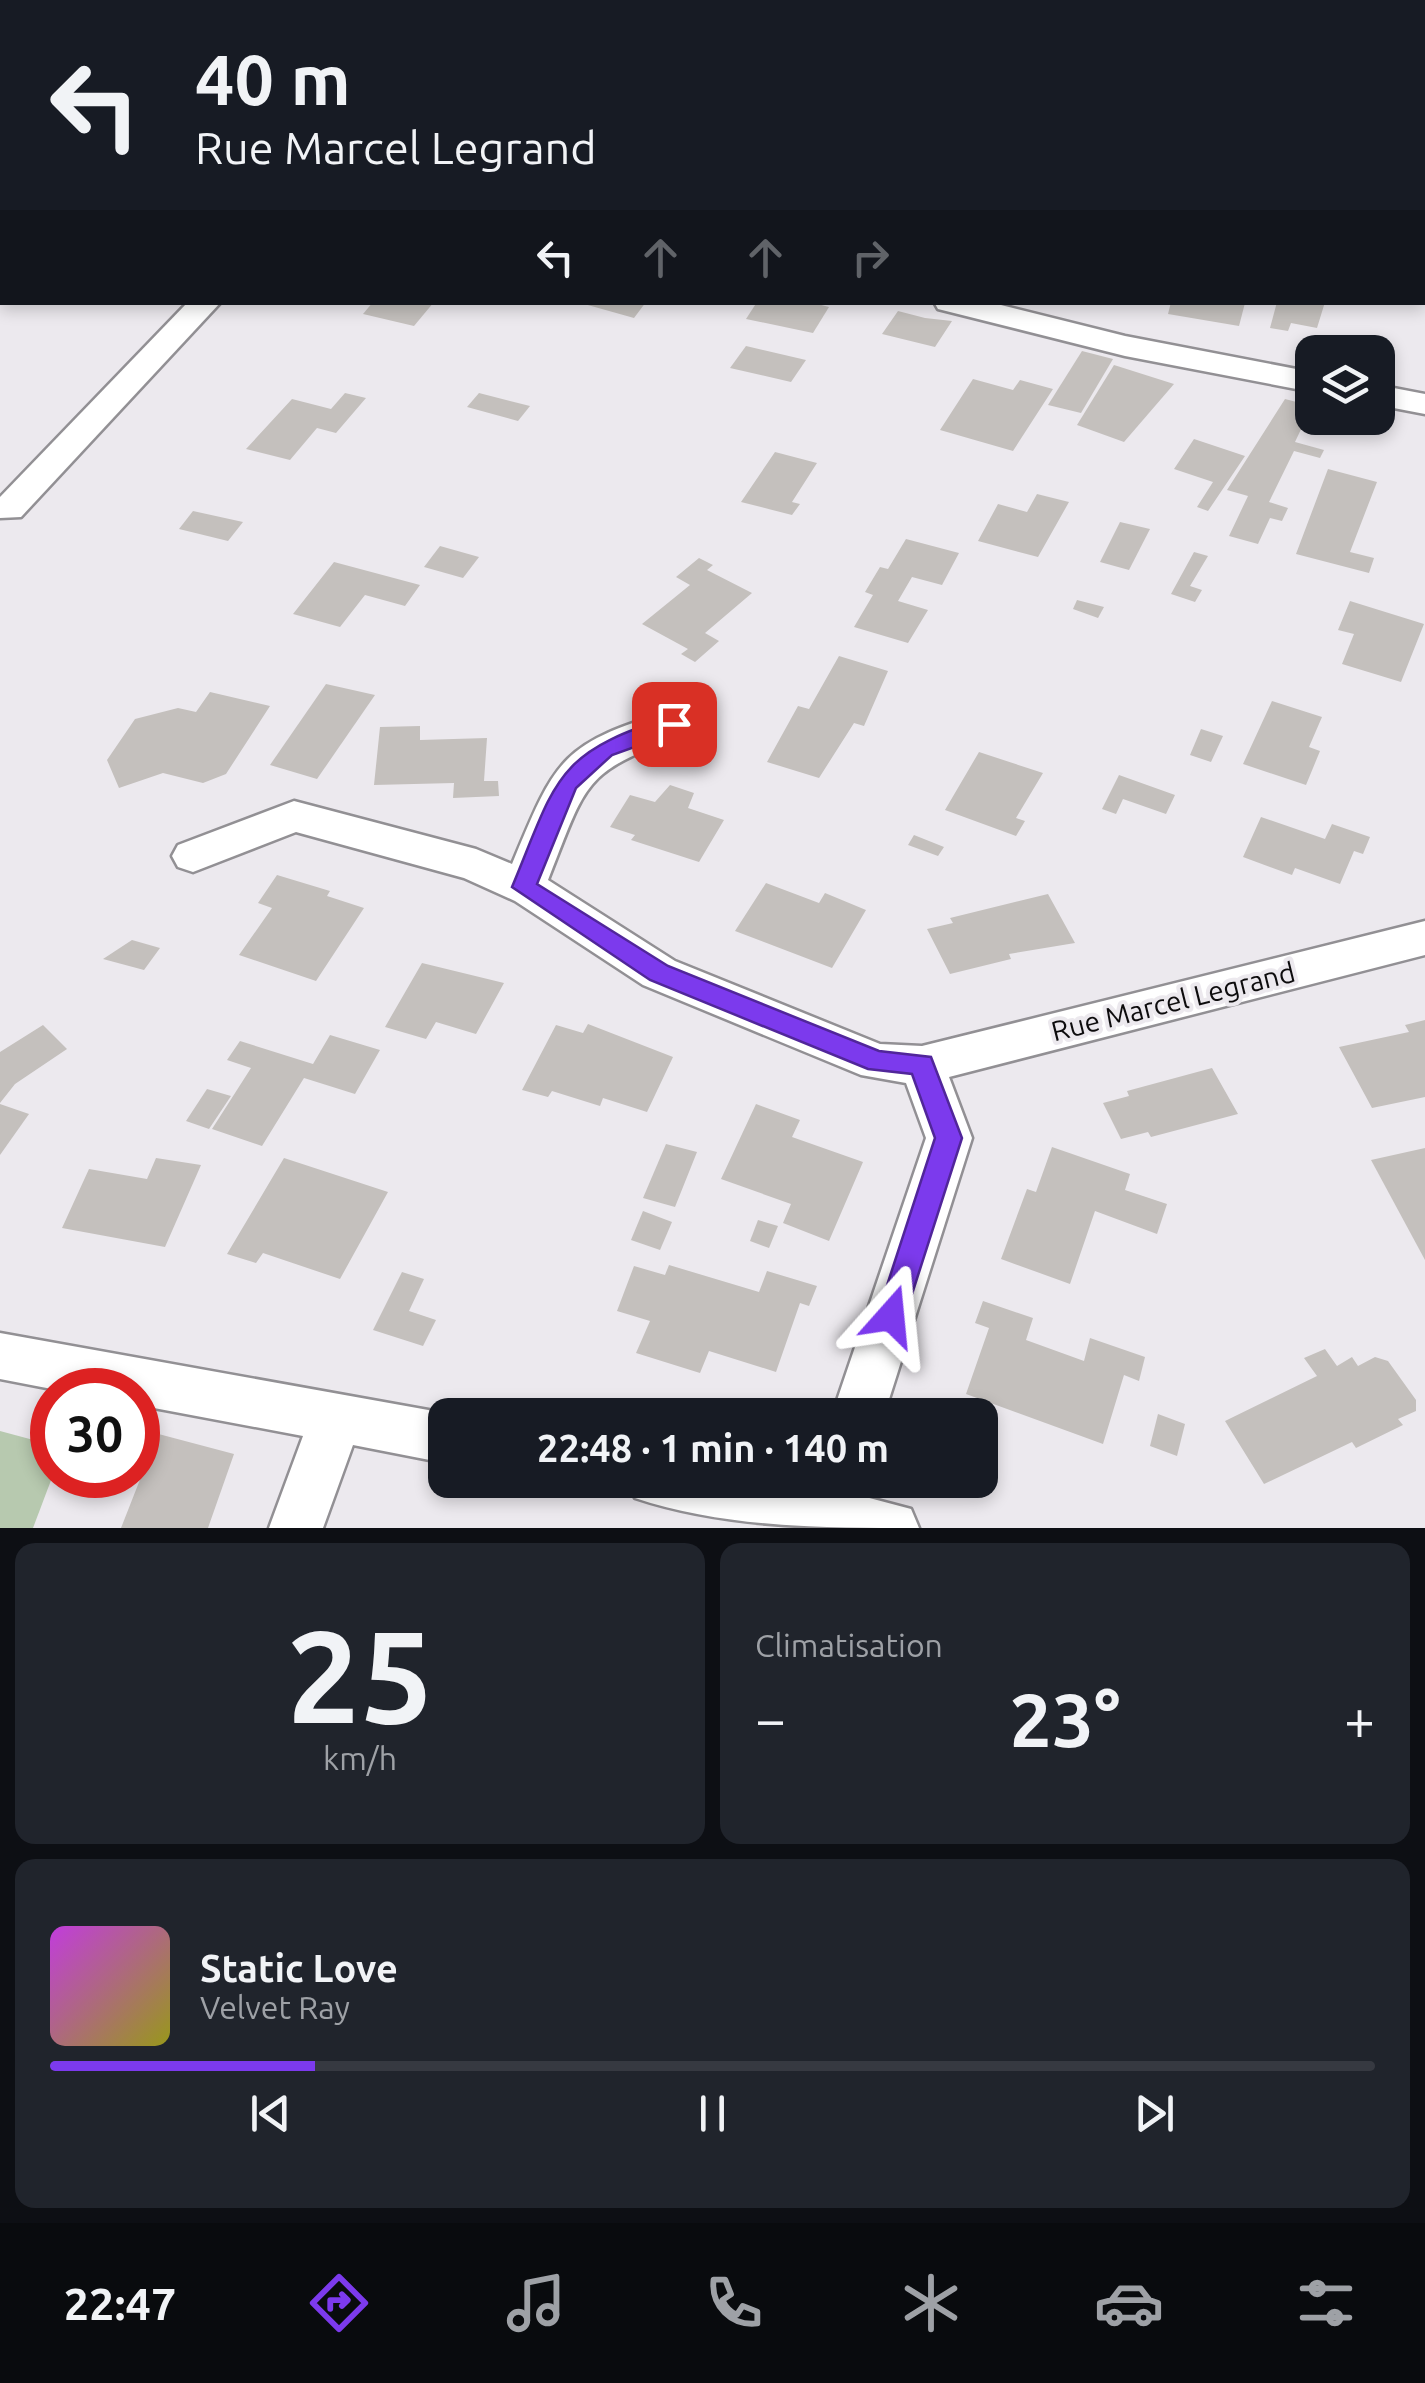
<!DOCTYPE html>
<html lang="fr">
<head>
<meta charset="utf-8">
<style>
  :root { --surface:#171b24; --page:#20242c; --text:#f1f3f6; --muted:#9ea1a6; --line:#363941; --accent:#7c3aed }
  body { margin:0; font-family:Ubuntu,sans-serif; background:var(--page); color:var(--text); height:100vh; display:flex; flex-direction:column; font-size:38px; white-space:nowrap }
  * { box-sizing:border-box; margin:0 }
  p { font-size:32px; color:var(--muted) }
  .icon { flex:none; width:55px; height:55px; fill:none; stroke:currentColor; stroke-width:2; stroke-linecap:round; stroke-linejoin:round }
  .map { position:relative; height:1528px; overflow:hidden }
  .drawer { display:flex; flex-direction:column; gap:15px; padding:15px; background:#0d0f14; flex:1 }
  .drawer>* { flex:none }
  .guide { position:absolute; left:0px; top:0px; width:1425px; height:305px; box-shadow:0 5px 15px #0003; background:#171b24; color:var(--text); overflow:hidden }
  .fabs { position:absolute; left:1295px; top:335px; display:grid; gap:20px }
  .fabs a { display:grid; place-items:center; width:100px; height:100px; border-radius:20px; background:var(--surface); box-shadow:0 5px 15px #0003; font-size:50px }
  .speed { position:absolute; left:30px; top:1368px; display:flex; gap:20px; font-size:50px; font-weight:700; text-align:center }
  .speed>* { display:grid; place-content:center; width:130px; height:130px; border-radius:50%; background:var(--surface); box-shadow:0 5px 15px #0003; line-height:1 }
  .speed .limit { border:15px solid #d22; background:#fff; color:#111 }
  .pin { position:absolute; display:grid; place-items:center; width:85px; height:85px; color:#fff; margin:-42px; border-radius:20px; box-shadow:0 5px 15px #0006 }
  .me { position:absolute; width:110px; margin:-55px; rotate:18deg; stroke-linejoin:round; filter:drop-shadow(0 0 8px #0008) }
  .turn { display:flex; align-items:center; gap:35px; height:210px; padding:0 30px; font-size:45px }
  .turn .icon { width:130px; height:130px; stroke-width:2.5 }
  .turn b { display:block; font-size:70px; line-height:85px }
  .lanes { display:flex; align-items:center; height:95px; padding:0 30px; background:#0003; justify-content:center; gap:50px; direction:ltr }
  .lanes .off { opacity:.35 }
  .big { font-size:75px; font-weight:700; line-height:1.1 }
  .drawer .card { flex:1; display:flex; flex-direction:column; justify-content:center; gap:15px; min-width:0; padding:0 35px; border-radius:20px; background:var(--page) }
  .drawer .dial { align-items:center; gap:0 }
  .dial b { font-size:130px; line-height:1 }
  .song { display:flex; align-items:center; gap:30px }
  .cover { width:120px; height:120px; border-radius:15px; background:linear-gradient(135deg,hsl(290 70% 55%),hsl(60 70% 35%)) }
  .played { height:10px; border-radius:5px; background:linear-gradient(90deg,var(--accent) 20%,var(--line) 20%) }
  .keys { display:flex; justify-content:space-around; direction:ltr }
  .heat { display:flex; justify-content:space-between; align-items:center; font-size:55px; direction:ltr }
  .drawer .tiles { flex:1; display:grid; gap:15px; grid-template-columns:1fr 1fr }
  .card:last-child { grid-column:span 2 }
  .trip { position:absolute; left:428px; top:1398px; width:570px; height:100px; border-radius:20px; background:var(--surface); box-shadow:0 5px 15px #0003; font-weight:700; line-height:100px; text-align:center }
  .menu { display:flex; height:160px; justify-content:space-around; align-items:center; background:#090b0e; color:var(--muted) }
  .menu .icon { width:70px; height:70px }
  .menu .current { color:var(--accent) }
  .menu b { font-size:45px; color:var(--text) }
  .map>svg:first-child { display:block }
</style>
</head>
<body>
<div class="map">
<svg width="1425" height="1528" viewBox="0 0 1425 1528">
  <rect width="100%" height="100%" fill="#ece9ee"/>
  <polygon fill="#b7c9af" points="0,1431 52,1445 53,1475 33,1528 0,1528"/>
  <g fill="#c4c0bd">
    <polygon points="373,302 434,302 414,326 363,314"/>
    <polygon points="577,302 646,302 634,318"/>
    <polygon points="757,302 810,302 829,307 813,333 746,319"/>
    <polygon points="1171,302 1241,302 1245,303 1239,326 1168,314"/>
    <polygon points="1277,302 1325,302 1317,328 1291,323 1288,331 1270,328"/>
    <polygon points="898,311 925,318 952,321 935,347 882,334"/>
    <polygon points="746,346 806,360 791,382 730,368"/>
    <polygon points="1082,351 1113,359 1081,413 1048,405"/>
    <polygon points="1114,365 1174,384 1124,442 1077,425"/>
    <polygon points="973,379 1013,390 1020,380 1053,389 1013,451 940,430"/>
    <polygon points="345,393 366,398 336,433 317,428 290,460 246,449 292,399 331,409"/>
    <polygon points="479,393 530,406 518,421 467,407"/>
    <polygon points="1285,399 1312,406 1295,442 1324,450 1320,458 1294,451 1269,502 1288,508 1282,521 1270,518 1258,544 1229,536 1248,496 1227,490"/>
    <polygon points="1194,439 1245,456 1208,511 1197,507 1213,482 1174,469"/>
    <polygon points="775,452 817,463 792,502 800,504 792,515 741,502"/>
    <polygon points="1328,469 1377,482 1350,552 1374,558 1369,573 1296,554"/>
    <polygon points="1037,494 1069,502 1038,557 978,541 998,504 1027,512"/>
    <polygon points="193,511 243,522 228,541 179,529"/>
    <polygon points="1120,522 1150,529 1129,570 1100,562"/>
    <polygon points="906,539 959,553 942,585 912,577 898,601 928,610 908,643 854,627 873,595 865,592 880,567 888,569"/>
    <polygon points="440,546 479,557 463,578 424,567"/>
    <polygon points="1194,552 1208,556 1190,586 1202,590 1195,602 1171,594"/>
    <polygon points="699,558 713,565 707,570 752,593 705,633 719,641 695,662 681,654 688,649 642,624 690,585 676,577"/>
    <polygon points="334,562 420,585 405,606 365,595 340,627 293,614"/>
    <polygon points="1077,600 1104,607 1098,618 1073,609"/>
    <polygon points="1350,601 1424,624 1401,682 1342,664 1354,634 1338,630"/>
    <polygon points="839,656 888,671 864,726 854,723 819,778 767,762 798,706 809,709"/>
    <polygon points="326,684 375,695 317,779 270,765"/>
    <polygon points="210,692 270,706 226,774 203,783 163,773 119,788 107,760 135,719 178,708 196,712"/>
    <polygon points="1272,701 1322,717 1309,747 1320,751 1306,785 1243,764"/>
    <polygon points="420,726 420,740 487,738 484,781 498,781 499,796 453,798 454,783 374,785 380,727"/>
    <polygon points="1201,729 1223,736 1211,762 1190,755"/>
    <polygon points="979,752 1043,773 1016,818 1025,821 1016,836 945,810"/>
    <polygon points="1119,775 1175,795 1166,814 1123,799 1116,814 1102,809"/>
    <polygon points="670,785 694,793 688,808 724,820 699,862 631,840 635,835 610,827 630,795 655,802"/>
    <polygon points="1261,817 1325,839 1332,824 1370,837 1363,854 1354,851 1340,884 1295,868 1292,875 1243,857"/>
    <polygon points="914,835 944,847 938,856 908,845"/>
    <polygon points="277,875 330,891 327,896 364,908 316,981 239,955 272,908 258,903"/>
    <polygon points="766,883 819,903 825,893 866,910 832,968 735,931"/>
    <polygon points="1048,894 1075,943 1009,954 1011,959 950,974 927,929 953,923 950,918"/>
    <polygon points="132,940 160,948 144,970 103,959"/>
    <polygon points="422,963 504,983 476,1034 436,1022 426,1039 385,1027"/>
    <polygon points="1425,1020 1425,1097 1372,1108 1339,1047 1409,1032 1405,1025"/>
    <polygon points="588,1024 673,1057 647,1112 603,1098 600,1106 552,1091 548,1097 522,1090 556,1025 583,1033"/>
    <polygon points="43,1025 67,1049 15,1084 0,1103 0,1052"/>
    <polygon points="330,1035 380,1050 355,1094 304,1078 262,1146 212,1129 251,1068 227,1060 240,1041 313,1064"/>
    <polygon points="1212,1068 1238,1114 1151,1137 1148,1132 1121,1139 1103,1103 1129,1096 1127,1091"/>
    <polygon points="207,1089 231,1096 209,1129 186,1121"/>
    <polygon points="0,1104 29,1114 0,1155"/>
    <polygon points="756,1104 800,1120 792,1137 863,1162 829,1241 783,1223 791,1204 721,1179"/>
    <polygon points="666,1144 697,1152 675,1207 643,1198"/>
    <polygon points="1052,1147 1130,1174 1125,1190 1167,1204 1157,1234 1095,1211 1070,1284 1001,1259 1027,1189 1036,1192"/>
    <polygon points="1425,1148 1425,1260 1371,1160"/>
    <polygon points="156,1158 201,1165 165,1247 62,1228 89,1169 147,1179"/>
    <polygon points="284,1158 388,1192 340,1279 263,1253 256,1263 227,1254"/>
    <polygon points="643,1211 672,1222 660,1250 631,1240"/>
    <polygon points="758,1220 778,1226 769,1248 750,1241"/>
    <polygon points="669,1265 759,1292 767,1271 817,1286 809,1306 800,1303 776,1372 709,1351 700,1373 636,1353 650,1321 617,1311 634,1266 665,1275"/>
    <polygon points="402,1272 424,1279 409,1311 436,1320 423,1346 373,1330"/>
    <polygon points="983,1301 1033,1318 1026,1340 1084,1361 1090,1338 1145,1357 1139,1381 1124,1375 1103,1444 966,1394 989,1328 975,1323"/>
    <polygon points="1325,1349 1337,1366 1352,1357 1358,1366 1375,1357 1388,1361 1416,1400 1416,1411 1398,1419 1403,1425 1356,1448 1352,1442 1264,1484 1225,1421 1317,1376 1304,1358"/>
    <polygon points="1158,1414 1185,1424 1177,1456 1150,1446"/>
    <polygon points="151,1432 234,1454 208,1528 121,1528 141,1477 138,1476 138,1459"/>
  </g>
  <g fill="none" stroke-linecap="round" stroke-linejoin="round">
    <g stroke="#929094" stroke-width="5">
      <g id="street">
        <rect x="0" y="78" width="2" height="17"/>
        <polygon points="188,302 221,302 21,517 0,518 0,497"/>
        <polygon points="934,302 989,302 1125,336 1312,372 1312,392 1125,356 938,309"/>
        <polygon points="1378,385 1425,394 1425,414 1378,405"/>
        <path d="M 674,710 L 688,714 L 694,724 L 688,734 C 582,772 588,779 548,880 L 675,961 L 880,1044 L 922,1046 L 1425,921 L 1425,955 L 949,1077 L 972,1138 L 884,1415 L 832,1415 L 926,1138 L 906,1083 L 861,1075 L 643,985 L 515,901 L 464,878 L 296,832 L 193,872 L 178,867 L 172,856 L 178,845 L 294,801 L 476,849 L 512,864 C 556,758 561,743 674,710 Z"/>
        <polygon points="0,1333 445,1413 450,1415 445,1415 445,1463 353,1445 323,1528 269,1528 303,1436 138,1405 138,1390 57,1390 0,1379"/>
        <path d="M 627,1480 L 783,1480 L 808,1485 L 809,1480 L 863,1480 L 858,1495 L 911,1509 L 919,1528 C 824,1528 725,1528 635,1498 Z"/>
      </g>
    </g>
    <use href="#street" fill="#fff" fill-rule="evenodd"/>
  </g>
  <path fill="#7c3aed" stroke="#51269a" stroke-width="2.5" d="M 674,716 L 686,724 L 682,730 L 612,755 L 576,788 L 537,884 L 668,966 L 879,1051 L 931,1057 L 962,1138 L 905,1316 L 901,1325 L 891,1329 L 881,1325 L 877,1316 L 935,1138 L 912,1074 L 868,1069 L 650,980 L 512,887 C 557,779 554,752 674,716 Z"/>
  <g text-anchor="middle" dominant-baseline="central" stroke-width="8" stroke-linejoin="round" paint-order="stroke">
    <g font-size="28" fill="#0d0c0d" stroke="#ece9ee">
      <text transform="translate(1173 1001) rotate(-14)">Rue Marcel Legrand</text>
    </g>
  </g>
</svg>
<div class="fabs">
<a><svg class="icon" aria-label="layers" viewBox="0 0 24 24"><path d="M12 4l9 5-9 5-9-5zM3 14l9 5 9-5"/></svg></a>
</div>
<div class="speed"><div class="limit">30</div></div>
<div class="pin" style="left:674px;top:724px;background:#d93025"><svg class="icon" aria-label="arrive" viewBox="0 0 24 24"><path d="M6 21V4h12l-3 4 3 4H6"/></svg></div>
<svg class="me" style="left:891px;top:1316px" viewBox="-20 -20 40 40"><path d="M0-17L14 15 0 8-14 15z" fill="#7c3aed" stroke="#fff" stroke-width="4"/></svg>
<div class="trip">22:48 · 1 min · 140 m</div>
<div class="guide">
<div class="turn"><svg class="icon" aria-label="left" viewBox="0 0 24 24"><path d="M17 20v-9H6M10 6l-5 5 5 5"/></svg><div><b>40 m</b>Rue Marcel Legrand</div></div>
<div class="lanes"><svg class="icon" aria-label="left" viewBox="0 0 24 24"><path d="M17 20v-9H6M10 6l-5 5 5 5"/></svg><svg class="icon off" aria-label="ahead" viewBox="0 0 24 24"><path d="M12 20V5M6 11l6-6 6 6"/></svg><svg class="icon off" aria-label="ahead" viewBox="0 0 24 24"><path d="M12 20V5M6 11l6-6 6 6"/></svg><svg class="icon off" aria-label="right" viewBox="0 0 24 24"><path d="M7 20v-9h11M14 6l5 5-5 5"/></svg></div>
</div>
</div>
<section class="drawer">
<div class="tiles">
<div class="card dial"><b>25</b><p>km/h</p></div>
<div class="card"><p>Climatisation</p>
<div class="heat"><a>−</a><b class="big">23°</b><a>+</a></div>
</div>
<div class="card">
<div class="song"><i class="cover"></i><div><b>Static Love</b><p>Velvet Ray</p></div></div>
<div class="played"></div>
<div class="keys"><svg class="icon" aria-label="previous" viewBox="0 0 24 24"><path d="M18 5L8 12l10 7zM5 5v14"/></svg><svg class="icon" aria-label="pause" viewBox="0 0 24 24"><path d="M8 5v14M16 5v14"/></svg><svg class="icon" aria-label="next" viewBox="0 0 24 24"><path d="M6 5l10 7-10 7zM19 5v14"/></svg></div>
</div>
</div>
</section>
<nav class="menu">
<b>22:47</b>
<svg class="icon current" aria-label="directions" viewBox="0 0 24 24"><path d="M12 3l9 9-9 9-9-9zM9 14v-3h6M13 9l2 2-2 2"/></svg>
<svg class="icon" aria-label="music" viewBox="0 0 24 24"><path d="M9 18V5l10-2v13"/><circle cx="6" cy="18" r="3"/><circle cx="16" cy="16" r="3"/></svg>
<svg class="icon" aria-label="phone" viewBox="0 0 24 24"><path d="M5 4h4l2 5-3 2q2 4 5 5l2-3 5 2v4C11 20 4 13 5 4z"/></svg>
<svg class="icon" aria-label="climate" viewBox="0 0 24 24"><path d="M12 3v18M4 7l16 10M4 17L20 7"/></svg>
<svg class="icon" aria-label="car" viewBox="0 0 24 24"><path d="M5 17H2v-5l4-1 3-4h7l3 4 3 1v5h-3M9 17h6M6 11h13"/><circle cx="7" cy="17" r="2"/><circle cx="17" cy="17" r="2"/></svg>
<svg class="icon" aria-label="filters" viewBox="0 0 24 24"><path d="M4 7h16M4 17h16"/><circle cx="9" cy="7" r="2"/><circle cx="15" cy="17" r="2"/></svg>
</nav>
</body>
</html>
